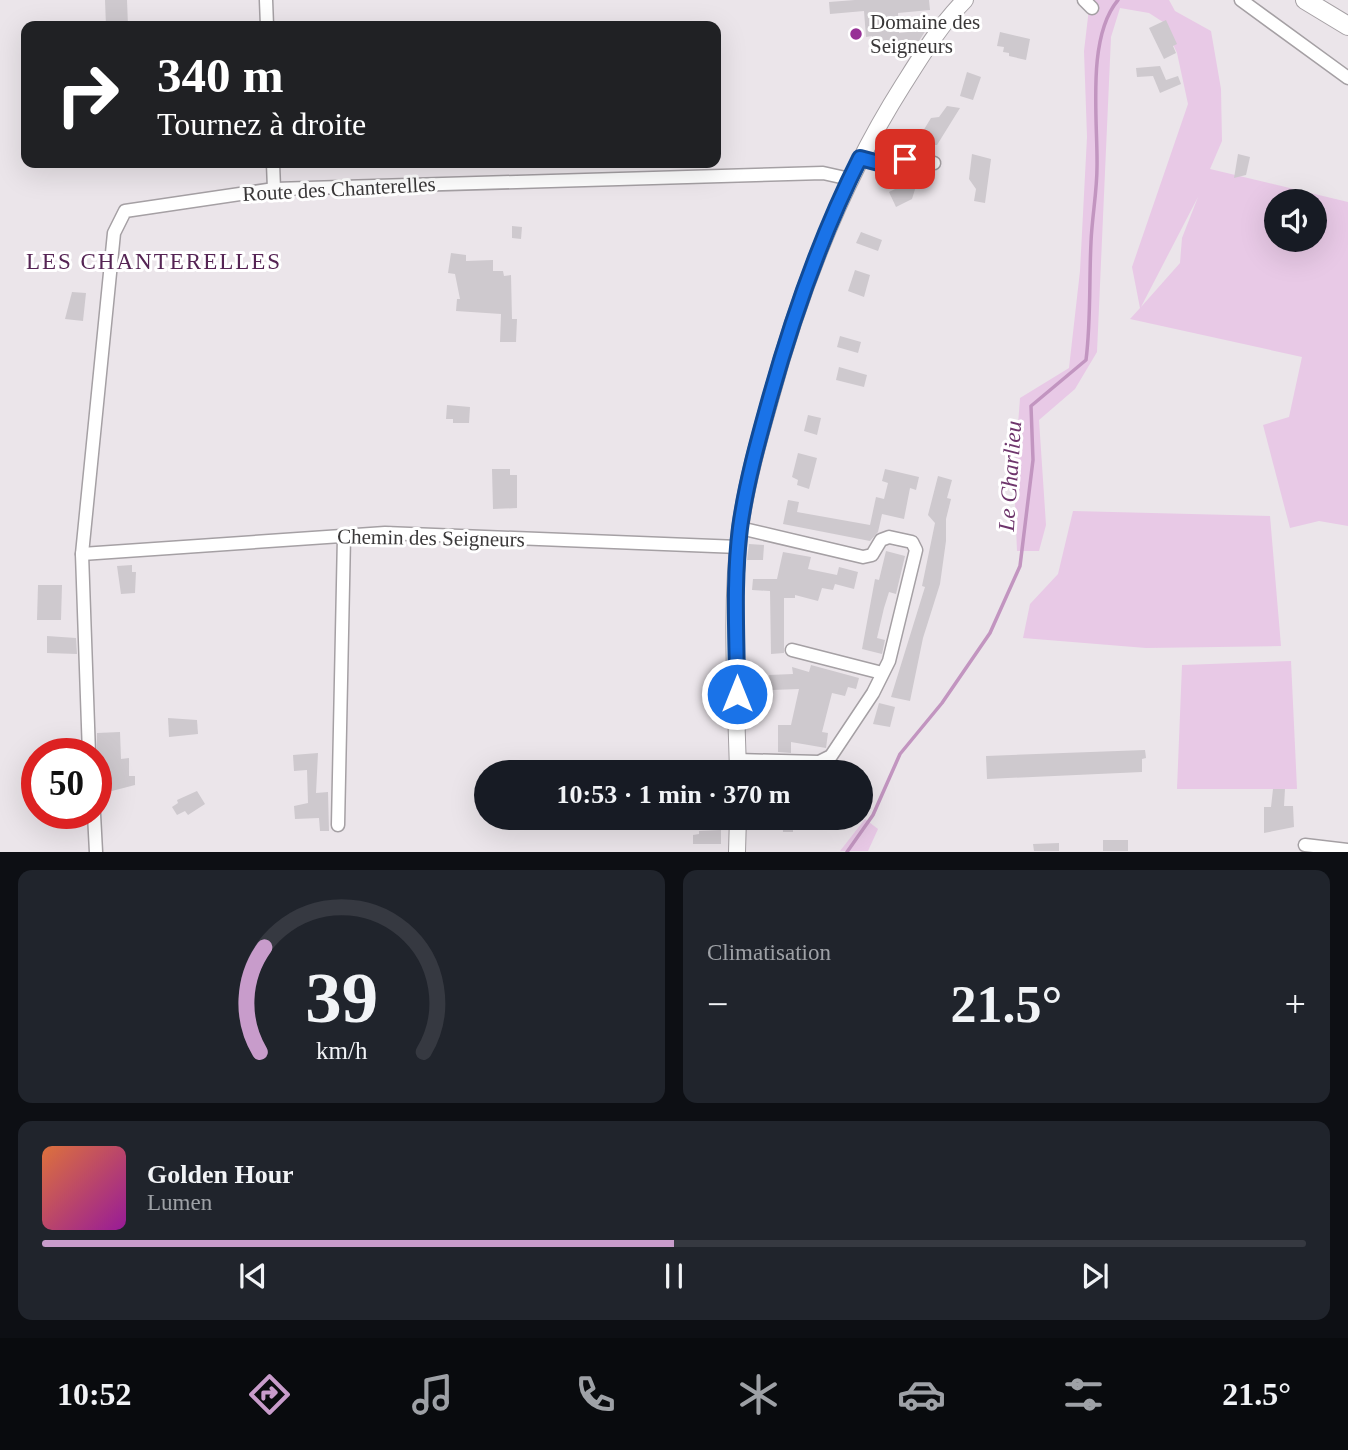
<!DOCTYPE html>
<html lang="fr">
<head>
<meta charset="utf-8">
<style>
  :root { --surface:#171b24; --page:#20242c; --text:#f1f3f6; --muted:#9ea1a6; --line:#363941; --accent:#c89ccb }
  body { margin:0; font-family:Georgia,serif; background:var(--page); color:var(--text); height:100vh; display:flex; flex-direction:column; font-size:26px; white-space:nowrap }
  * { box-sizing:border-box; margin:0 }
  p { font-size:23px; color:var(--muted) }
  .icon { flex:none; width:38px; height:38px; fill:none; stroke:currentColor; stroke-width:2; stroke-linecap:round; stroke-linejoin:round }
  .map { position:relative; height:852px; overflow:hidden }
  .details { display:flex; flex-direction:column; gap:18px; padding:18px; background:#0d0f14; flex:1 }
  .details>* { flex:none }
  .hud { position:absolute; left:21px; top:21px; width:700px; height:147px; border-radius:14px; box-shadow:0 7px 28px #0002; background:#202124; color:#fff; overflow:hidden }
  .controls { position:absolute; left:1264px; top:189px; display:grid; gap:14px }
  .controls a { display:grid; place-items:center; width:63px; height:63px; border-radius:50%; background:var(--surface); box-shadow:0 7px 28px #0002; font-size:35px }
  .speed { position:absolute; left:21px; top:738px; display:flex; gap:14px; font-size:35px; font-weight:700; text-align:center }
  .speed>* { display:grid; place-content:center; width:91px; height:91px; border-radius:50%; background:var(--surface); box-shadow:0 7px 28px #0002; line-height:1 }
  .speed .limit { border:10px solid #d22; background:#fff; color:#111 }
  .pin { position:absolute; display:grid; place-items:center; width:60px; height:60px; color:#fff; margin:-30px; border-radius:14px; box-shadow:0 4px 10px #0006 }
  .me { position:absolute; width:77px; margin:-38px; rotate:0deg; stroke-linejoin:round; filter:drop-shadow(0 0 5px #0008) }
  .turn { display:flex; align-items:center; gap:24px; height:147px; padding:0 21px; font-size:32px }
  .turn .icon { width:91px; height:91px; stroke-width:2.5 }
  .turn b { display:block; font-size:49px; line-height:60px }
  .big { font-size:52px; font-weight:700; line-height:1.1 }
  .details .tile { flex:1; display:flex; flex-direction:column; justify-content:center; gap:10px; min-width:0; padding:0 24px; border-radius:14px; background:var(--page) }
  .details .dial { align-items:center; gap:0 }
  .dial svg { height:182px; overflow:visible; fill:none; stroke:var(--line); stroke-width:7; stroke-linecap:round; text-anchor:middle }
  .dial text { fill:var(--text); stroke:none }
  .song { display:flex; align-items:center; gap:21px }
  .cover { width:84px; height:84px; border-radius:10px; background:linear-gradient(135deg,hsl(20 70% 55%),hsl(300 70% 35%)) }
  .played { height:7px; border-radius:4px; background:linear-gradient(90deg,var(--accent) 50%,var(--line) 50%) }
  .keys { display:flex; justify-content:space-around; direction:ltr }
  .heat { display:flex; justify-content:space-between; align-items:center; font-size:38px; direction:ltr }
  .details .tiles { flex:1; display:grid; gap:18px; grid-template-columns:1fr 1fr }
  .tile:last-child { grid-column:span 2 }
  .trip { position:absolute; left:474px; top:760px; width:399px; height:70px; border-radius:35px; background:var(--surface); box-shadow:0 7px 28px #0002; font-weight:700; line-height:70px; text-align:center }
  .dock { display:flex; height:112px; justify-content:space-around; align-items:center; background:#090b0e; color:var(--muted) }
  .dock .icon { width:49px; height:49px }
  .dock .active { color:var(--accent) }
  .dock b { font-size:32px; color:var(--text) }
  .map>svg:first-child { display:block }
</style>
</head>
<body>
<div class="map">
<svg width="1348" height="852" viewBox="0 0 1348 852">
  <rect width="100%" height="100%" fill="#ebe5ea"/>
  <g fill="#e8c9e6" fill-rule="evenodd">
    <path d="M 1090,0 L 1169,0 L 1175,11 L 1211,31 L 1221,89 L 1222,141 L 1210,169 L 1348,202 L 1348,526 L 1319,521 L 1290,528 L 1263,425 L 1289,417 L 1302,357 L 1130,319 L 1140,308 L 1132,267 L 1188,104 L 1177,53 L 1163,22 L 1149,13 L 1120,8 L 1111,37 L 1097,352 L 1075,389 L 1039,420 L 1046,525 L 1039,551 L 1017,551 L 1014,478 L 1020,398 L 1069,368 L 1080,271 L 1087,137 L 1084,51 ZM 1198,197 L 1182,238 L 1180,263 L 1141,307 ZM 1276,201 L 1314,201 L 1314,240 L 1276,240 Z"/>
    <polygon points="1073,511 1270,516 1281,646 1146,648 1023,638 1030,604 1058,574"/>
    <polygon points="1291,661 1297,789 1177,789 1182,665"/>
    <polygon points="865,819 878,829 868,851 840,851"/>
  </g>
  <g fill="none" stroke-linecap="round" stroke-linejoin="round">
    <path stroke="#c295c0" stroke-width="3.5" d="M 847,852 L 873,815 L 900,754 L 942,703 L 990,633 L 1020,566 L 1033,460 L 1031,406 L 1086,360 C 1091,321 1089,282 1091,242 C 1092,217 1097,192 1097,167 C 1098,121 1086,38 1118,0"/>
  </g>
  <g fill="#cec9ce">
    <polygon points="105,0 127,0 128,26 106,26"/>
    <polygon points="855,0 929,0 930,10 898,13 899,33 926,30 919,41 873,45 872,36 866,37 864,11 830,14 829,2"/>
    <polygon points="1166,20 1177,44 1173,46 1176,53 1164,59 1149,28"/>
    <polygon points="1000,32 1030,39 1026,60 1009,56 1009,53 1003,52 1004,47 997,46"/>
    <polygon points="1160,66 1166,80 1178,76 1181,84 1160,93 1153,76 1137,77 1136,68"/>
    <polygon points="967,72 981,77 973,100 960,96"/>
    <polygon points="947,106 960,108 937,145 934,145 920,136 931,118 939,117"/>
    <polygon points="972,154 991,159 985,203 974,201 976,189 969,179"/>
    <polygon points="1238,154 1250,157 1246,175 1234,178"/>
    <polygon points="909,170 920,173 912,199 896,207 889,192 899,187 900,182 904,184"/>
    <polygon points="512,226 522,227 521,239 512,238"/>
    <polygon points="861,232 882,240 878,251 856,243"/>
    <polygon points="451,253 466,255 466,261 493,260 493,271 503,271 504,276 511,275 512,319 517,319 516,342 500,342 501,314 456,311 457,299 460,299 455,274 448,273"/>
    <polygon points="855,270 870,275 864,297 848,291"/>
    <polygon points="72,292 86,293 83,321 65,319"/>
    <polygon points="840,336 861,342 858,353 837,347"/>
    <polygon points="839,367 867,375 864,387 836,380"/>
    <polygon points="447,405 470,407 469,423 453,423 453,419 446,419"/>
    <polygon points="808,415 821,418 817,435 804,431"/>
    <polygon points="798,453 817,458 809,489 797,485 798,480 792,477"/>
    <polygon points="492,469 510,469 510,475 517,475 517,508 493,509"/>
    <polygon points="885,469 919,477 916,490 910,488 904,519 882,514 878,532 870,541 783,524 788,500 799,502 797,512 870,525 876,497 884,499 888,483 882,481"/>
    <polygon points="938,476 952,480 947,498 951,499 946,519 946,541 940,584 923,638 910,701 891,697 925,587 922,586 935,523 928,515"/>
    <polygon points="749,544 764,545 763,560 747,560"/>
    <polygon points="886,551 905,556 896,594 889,592 884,608 877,638 885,640 882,654 862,649 875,579 879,580"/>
    <polygon points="783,552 811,557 808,569 837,575 839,567 858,572 854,589 835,584 833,590 822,588 818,601 795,595 795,598 784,598 784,653 771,654 770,591 752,590 753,579 777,579"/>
    <polygon points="132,565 132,572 136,572 135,593 121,594 117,566"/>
    <polygon points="38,585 62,585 61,620 37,620"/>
    <polygon points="47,636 76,638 77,654 47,653"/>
    <polygon points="811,665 859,678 856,689 848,687 845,696 832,693 822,732 828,733 826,748 791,742 791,753 778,752 778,725 791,725 799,689 772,690 769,675 793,674 792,667 809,672"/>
    <polygon points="879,703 895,707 890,727 873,724"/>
    <polygon points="168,718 197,720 198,734 169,737"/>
    <polygon points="120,732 121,759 129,758 129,776 135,776 135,785 108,792 108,786 96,786 97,733"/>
    <polygon points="1145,750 1146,758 1142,759 1142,772 987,779 986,756"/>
    <polygon points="318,753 316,793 328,792 329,831 320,831 319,818 295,819 294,806 308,803 307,770 294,771 293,755"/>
    <polygon points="1273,789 1285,789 1284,806 1293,806 1294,827 1264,833 1264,807 1271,807"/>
    <polygon points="197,791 205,804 188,815 185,811 177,815 172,807 178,803 177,800"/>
    <polygon points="782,817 793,817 793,832 783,832"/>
    <polygon points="721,830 721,844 693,844 693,835 699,834 699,831"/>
    <rect x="1103" y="840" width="25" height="11"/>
    <polygon points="1059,843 1059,851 1034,851 1033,844"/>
  </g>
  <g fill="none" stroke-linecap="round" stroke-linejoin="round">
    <g stroke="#a5a0a4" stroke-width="15">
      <g id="minor">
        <polyline points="266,0 267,26"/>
        <polyline points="1084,0 1092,8"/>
        <polyline points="1241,0 1348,78"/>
        <path d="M 860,158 C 884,164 909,160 934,163"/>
        <polyline points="273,163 274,189"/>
        <polyline points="82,554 385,533 739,547"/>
        <polyline points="792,650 882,673"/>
        <polyline points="89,754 82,554 114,233 125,211 274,189 823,173 850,179"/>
        <polyline points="737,760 819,762 831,756 873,693 889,661 916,550 912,542 889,537 881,540 872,555 863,557 740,528"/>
        <polyline points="94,814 96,852"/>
        <polyline points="338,825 344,536"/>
        <polyline points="1305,845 1348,850"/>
      </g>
    </g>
    <g stroke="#a5a0a4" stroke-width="18">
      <g id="major">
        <path d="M 738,772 C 736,692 730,608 740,529 C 746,485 758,442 770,400 C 800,289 841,183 903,85 C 922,55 940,25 965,0"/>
        <polyline points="737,852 738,817"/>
      </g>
    </g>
    <g stroke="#a5a0a4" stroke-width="20">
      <polyline id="highway" points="1305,0 1348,26"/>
    </g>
    <use href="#minor" stroke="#fff" stroke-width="12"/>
    <use href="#major" stroke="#fff" stroke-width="16"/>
    <use href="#highway" stroke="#fff" stroke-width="18"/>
  </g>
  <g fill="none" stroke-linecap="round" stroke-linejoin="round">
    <g stroke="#114b97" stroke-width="18">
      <path id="route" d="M 737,694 C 737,639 733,583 740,528 C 746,484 758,441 770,398 C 793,316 821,235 860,158 L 879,163 L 905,159"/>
    </g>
    <use href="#route" stroke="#1a73e8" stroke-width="12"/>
  </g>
  <circle fill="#973196" stroke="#fff" stroke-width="2.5" cx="856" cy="34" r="7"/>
  <g text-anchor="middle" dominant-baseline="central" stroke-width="6" stroke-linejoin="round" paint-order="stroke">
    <g font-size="21" fill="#3a3839" stroke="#fff" text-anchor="start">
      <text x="870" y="22">Domaine des<tspan x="870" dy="24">Seigneurs</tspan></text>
    </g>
    <g font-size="21" fill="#3a3839" stroke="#fff">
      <text transform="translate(339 189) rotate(-3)">Route des Chanterelles</text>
      <text transform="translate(431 538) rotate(1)">Chemin des Seigneurs</text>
    </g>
    <g font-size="23" letter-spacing="2" fill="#552454" stroke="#fff">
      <text x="154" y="261">LES CHANTERELLES</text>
    </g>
    <g font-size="23" font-style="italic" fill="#6e356c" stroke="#fff">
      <text transform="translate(1010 476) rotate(-86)">Le Charlieu</text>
    </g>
  </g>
</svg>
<div class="controls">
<a><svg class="icon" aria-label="sound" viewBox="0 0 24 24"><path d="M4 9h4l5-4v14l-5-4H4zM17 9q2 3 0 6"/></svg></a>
</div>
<div class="speed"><div class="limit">50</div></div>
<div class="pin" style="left:905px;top:159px;background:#d93025"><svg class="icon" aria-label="arrive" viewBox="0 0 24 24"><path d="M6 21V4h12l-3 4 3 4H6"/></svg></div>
<svg class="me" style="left:737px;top:694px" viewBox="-20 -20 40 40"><circle r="17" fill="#1a73e8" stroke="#fff" stroke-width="3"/><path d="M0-11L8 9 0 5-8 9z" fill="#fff"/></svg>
<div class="trip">10:53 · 1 min · 370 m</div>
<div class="hud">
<div class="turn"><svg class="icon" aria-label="right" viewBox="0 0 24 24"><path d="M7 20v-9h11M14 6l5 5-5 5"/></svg><div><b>340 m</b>Tournez à droite</div></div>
</div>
</div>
<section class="details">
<div class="tiles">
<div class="tile dial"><svg viewBox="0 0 100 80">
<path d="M14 69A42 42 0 1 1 86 69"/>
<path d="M14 69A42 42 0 0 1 16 23" stroke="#c89ccb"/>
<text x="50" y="56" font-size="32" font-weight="700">39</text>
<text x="50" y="72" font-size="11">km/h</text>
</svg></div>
<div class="tile"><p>Climatisation</p>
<div class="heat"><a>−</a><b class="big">21.5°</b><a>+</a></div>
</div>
<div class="tile">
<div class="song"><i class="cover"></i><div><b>Golden Hour</b><p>Lumen</p></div></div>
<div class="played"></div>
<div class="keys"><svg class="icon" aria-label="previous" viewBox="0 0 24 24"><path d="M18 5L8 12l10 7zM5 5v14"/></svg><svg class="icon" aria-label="pause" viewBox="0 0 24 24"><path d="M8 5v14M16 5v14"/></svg><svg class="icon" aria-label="next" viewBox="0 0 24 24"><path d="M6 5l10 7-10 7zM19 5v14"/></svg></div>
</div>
</div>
</section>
<nav class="dock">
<b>10:52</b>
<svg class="icon active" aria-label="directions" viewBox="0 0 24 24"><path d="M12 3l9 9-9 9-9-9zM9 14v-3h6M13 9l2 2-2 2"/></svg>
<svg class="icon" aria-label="music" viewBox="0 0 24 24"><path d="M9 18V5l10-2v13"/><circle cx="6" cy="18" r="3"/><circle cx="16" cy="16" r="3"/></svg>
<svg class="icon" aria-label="phone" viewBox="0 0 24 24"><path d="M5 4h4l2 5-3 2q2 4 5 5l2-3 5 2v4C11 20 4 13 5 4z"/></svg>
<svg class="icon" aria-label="climate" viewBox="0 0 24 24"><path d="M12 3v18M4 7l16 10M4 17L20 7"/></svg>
<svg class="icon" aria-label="car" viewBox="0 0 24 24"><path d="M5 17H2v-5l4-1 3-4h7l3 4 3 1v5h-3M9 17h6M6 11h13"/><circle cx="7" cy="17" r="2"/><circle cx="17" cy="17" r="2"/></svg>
<svg class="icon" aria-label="filters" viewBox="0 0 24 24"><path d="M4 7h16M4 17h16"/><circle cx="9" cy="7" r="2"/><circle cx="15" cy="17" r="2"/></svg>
<b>21.5°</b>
</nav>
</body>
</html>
